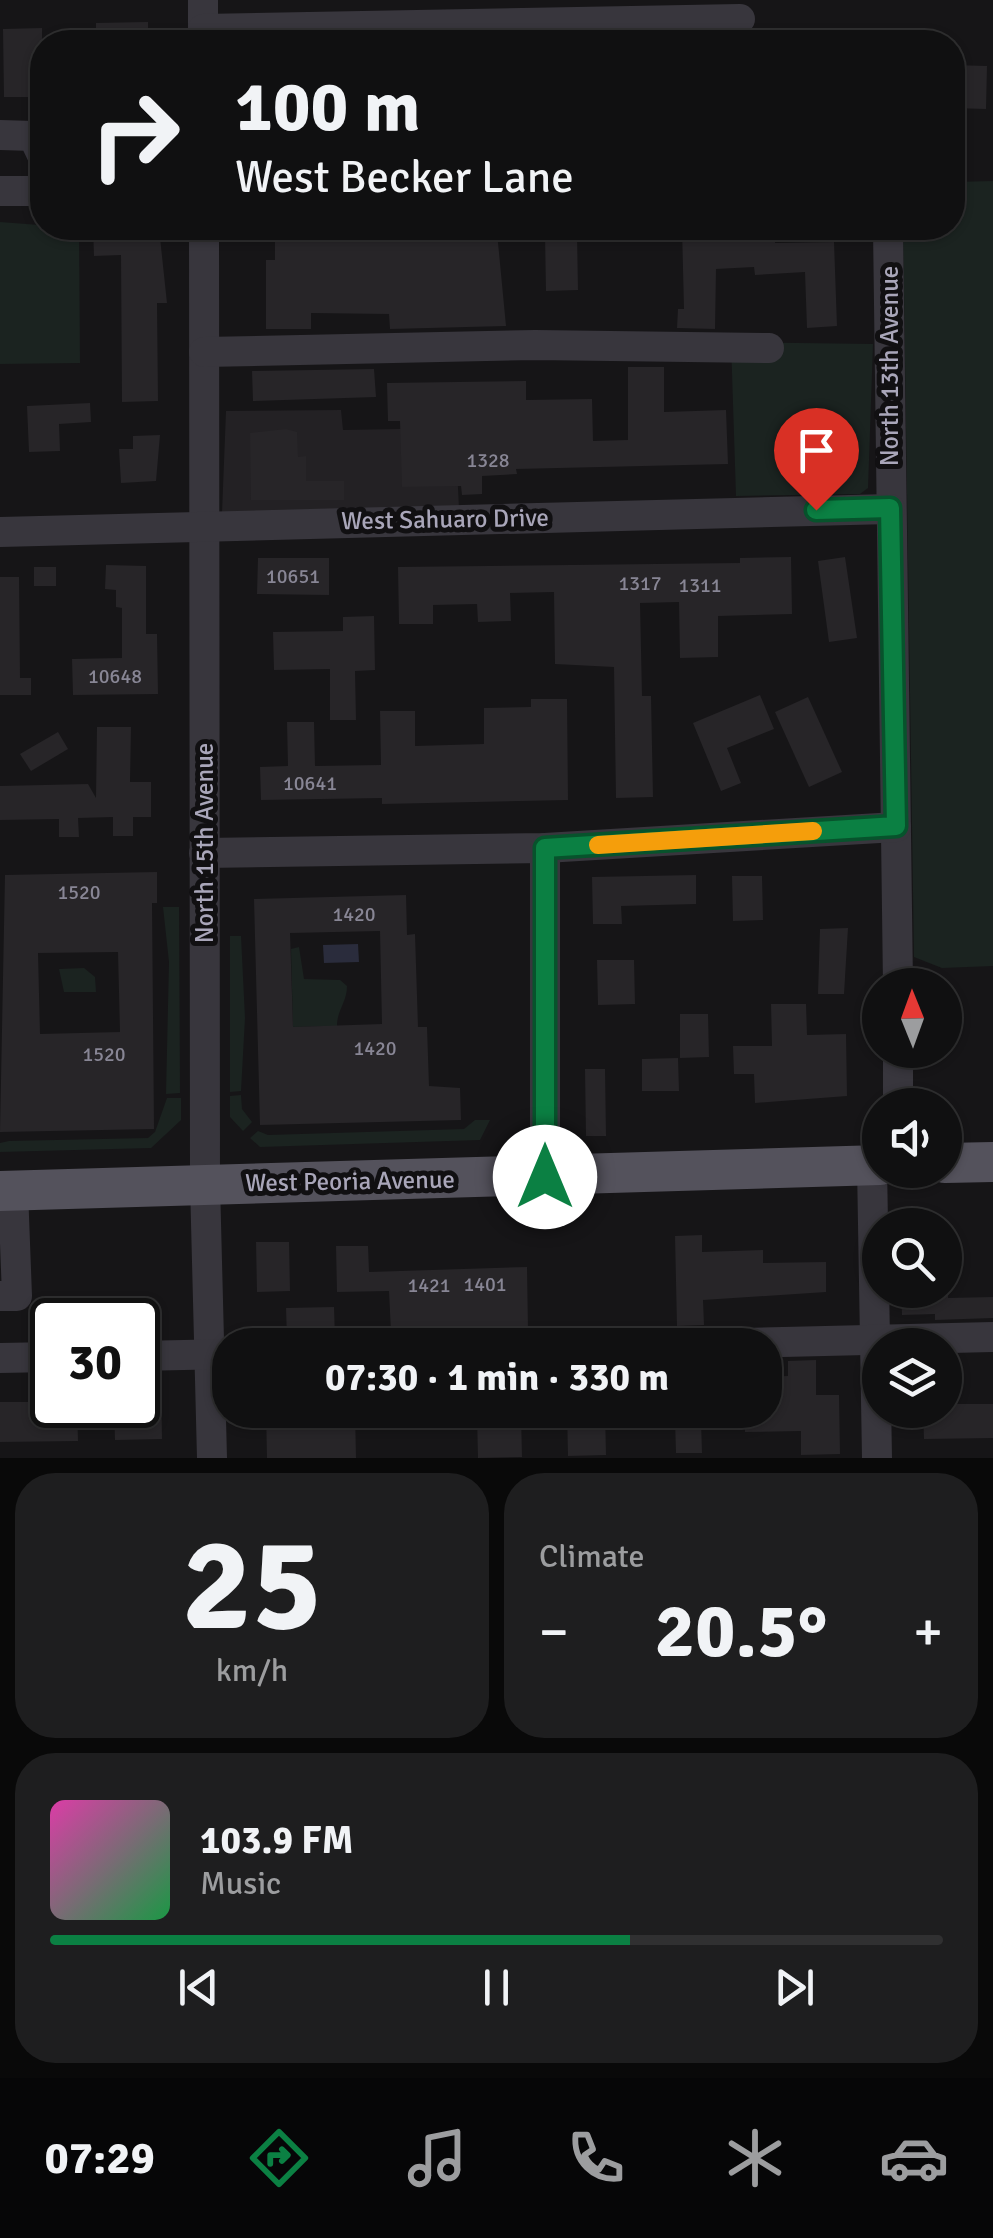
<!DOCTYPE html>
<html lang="en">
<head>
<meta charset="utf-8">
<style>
  :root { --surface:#101011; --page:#1e1e1f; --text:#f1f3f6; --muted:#9c9d9f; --line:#303031; --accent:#0b8043 }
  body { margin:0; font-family:Signika,sans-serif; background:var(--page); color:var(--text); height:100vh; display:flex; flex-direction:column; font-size:38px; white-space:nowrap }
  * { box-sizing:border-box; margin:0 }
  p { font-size:32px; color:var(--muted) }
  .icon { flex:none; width:55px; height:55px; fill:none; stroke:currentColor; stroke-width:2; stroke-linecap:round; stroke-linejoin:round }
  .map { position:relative; height:1458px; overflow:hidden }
  .drawer { display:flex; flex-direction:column; gap:15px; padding:15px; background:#090909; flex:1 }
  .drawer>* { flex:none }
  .hud { position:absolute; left:30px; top:30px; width:935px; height:210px; border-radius:40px; box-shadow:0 2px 8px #0004,0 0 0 2px var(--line); background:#101011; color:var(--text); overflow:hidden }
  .needle { width:65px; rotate:359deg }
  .fabs { position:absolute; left:862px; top:968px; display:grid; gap:20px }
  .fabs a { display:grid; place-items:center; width:100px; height:100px; border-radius:50%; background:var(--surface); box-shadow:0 2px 8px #0004,0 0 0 2px var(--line); font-size:50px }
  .speed { position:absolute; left:30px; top:1298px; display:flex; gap:20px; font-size:50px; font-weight:700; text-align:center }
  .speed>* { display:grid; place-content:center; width:130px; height:130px; border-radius:50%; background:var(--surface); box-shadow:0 2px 8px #0004,0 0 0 2px var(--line); line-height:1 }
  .speed .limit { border:5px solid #111; border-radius:15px; background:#fff; color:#111 }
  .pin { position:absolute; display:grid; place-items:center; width:85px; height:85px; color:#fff; margin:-102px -42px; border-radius:50% 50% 50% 0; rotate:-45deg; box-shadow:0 0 10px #0007 }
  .pin .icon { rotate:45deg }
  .me { position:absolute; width:110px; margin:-55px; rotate:0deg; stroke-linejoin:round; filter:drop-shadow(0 0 8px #0008) }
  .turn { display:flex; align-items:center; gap:35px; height:210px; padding:0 40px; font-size:45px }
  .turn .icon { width:130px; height:130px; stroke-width:2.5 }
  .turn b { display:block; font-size:70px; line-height:85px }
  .big { font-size:75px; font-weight:700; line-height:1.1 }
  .drawer .card { flex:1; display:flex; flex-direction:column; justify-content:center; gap:15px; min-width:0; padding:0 35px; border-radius:40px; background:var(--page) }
  .drawer .dial { align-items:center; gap:0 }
  .dial b { font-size:130px; line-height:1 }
  .song { display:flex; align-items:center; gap:30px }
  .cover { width:120px; height:120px; border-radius:15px; background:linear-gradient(135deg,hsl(320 70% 55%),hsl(140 70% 35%)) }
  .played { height:10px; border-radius:5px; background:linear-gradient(90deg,var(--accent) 65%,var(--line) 65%) }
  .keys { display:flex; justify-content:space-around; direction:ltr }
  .heat { display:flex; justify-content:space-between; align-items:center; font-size:55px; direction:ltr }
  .drawer .tiles { flex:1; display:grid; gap:15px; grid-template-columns:1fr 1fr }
  .card:last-child { grid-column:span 2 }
  .trip { position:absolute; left:212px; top:1328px; width:570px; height:100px; border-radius:40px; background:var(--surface); box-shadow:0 2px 8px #0004,0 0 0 2px var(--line); font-weight:700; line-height:100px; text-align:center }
  .dock { display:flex; height:160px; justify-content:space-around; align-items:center; background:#060607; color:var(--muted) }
  .dock .icon { width:70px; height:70px }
  .dock .selected { color:var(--accent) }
  .dock b { font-size:45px; color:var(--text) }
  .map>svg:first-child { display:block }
</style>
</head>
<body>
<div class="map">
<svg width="993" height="1458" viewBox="0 0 993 1458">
  <rect width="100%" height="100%" fill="#161517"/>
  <polygon fill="#232124" points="341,410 343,430 455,428 459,508 222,513 226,411"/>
  <g fill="#1b2320">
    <polygon points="993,181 993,966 942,968 914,957 903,228 952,228 953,182"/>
    <polygon points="0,222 79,228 80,363 0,364"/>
    <polygon points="731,342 873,344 868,488 860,494 736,496"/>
    <polygon points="163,907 179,907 180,1093 166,1094 169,962"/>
    <polygon points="230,936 241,936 245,1018 241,1091 230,1092"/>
    <path d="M 299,947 L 304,979 L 340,980 L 347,986 C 347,1002 337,1010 337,1026 L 293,1027 L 291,949 Z"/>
    <polygon points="84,968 95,977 96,992 64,992 59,969"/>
    <polygon points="241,1095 242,1109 252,1122 243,1131 230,1117 230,1096"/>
    <polygon points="167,1098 181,1098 181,1120 151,1148 0,1152 0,1143 9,1141 148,1138 155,1132"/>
    <polygon points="475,1120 490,1120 480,1140 260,1147 250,1138 258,1131 268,1135 464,1129"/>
  </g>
  <polygon fill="#2a2c3c" points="358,944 359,962 324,963 323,945"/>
  <g fill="#272528" fill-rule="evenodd">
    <polygon points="148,22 148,42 96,42 96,23"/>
    <polygon points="42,28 42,97 4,97 3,29"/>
    <polygon points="952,65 987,66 986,109 952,108"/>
    <polygon points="93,228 159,228 167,303 157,303 158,401 122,402 121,255 94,256"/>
    <polygon points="682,228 775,228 775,243 834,242 837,326 807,328 805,272 755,275 754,267 716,269 715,329 677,328 678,309 684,309"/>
    <polygon points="372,231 441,235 497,232 506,326 390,329 389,314 311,313 311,329 266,329 266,260 275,260 275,236 372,237"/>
    <polygon points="577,234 578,290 546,291 545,235"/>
    <polygon points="628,367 664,367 664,412 726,410 728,464 516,469 517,474 482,476 482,494 462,495 461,486 402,487 400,421 388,421 387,383 526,381 526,400 592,399 593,441 628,440"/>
    <polygon points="374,369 376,397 253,401 252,371"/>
    <polygon points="90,403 91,422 59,424 60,451 29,452 27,406"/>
    <polygon points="286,429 297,432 298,457 306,456 306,481 344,481 344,500 251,500 250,433"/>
    <polygon points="160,435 156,481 121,483 119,449 133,449 133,436"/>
    <polygon points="791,557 792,614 718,616 718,657 680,658 679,602 640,603 642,696 651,696 653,797 616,798 614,667 555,664 554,592 510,593 511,621 478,622 477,604 433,605 433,624 399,624 398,567 740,563 740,558"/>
    <polygon points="845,557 857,638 829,642 818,561"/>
    <polygon points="258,558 329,558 329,595 257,594"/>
    <polygon points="106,565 146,566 146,634 157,634 158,694 73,695 72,659 122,658 122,608 116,607 116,590 105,589"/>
    <rect x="34" y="567" width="22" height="19"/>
    <polygon points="0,577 19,577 20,678 31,678 31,695 0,695"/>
    <polygon points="374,616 375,670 355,671 356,720 330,720 330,669 274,670 273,632 343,631 343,617"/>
    <polygon points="760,695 774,729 727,748 741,783 721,791 693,723"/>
    <polygon points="808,697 842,772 809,787 775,712"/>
    <polygon points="531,699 567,699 568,800 382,804 382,798 261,800 260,767 288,766 287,722 314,722 315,766 381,765 380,711 415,711 415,746 484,744 484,708 531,707"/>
    <polygon points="97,727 131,727 130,782 151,782 151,817 133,817 133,836 113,836 113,817 78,818 79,837 59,837 59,819 0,820 0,786 88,784 96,798"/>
    <polygon points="58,732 68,749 31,771 20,754"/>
    <path d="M 157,872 L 157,903 L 152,903 L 154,1129 L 0,1132 L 5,875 ZM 118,952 L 120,1032 L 40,1034 L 38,953 Z"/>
    <polygon points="696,875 696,904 621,906 622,924 593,924 592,877"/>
    <polygon points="732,876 762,876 763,920 733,921"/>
    <path d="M 406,895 L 407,935 L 415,934 L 418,1027 L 427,1027 L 429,1086 L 460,1088 L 461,1120 L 260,1125 L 254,899 ZM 380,931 L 382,1024 L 293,1027 L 290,933 Z"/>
    <polygon points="848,928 844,994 818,994 820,929"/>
    <polygon points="597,960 634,960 635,1004 598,1005"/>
    <polygon points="771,1004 806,1004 807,1035 846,1034 847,1096 755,1103 754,1074 734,1074 733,1046 772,1046"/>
    <polygon points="680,1014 708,1014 709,1057 680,1058"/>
    <polygon points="678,1058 679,1091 642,1091 642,1059"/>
    <polygon points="585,1069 605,1069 606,1136 586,1136"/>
    <polygon points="702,1235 702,1252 763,1250 763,1263 826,1262 826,1292 703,1300 704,1325 677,1326 675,1236"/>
    <polygon points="256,1242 289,1242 290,1291 257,1292"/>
    <polygon points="336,1246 368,1246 369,1272 527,1267 528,1330 391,1332 389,1291 337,1292"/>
    <polygon points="901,1290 948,1290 948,1298 993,1297 993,1318 935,1320 935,1314 902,1315"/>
    <polygon points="334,1307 335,1339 287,1340 286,1308"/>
    <polygon points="816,1360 816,1395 839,1395 840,1454 801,1455 801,1431 745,1432 745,1410 765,1410 765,1377 788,1376 788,1361"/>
    <polygon points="161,1374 162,1439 115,1440 114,1408 138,1405 138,1375"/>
    <polygon points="52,1392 52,1405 77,1405 78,1441 0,1442 0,1402 29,1402 29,1393"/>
    <polygon points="945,1404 993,1404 993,1438 924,1439 923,1410 945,1410"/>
    <polygon points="266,1410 355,1410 356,1458 267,1458"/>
    <polygon points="567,1410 605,1410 606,1455 568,1456"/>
    <polygon points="521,1414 522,1457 478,1458 477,1415"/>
    <polygon points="701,1420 702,1453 676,1453 675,1421"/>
  </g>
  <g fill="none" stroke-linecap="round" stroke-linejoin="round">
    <g stroke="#38363d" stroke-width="30">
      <polyline points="203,0 203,42"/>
      <polyline points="203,29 740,19"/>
      <polyline points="0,135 33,136 42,155"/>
      <polyline points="0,191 42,191"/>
      <polyline points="204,228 205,1183 212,1458"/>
      <polyline points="888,228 898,985"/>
      <polyline points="204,352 535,345 769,348"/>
      <polyline points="0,532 890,509"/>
      <polyline points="204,853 545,848 896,827"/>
      <polyline points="898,1050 898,1105"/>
      <polyline points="872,1165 877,1458"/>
      <polyline points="545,1177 545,848"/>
      <polyline points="0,1296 17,1296 13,1190"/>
      <polyline points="661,1345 993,1337"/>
      <polyline points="138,1356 229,1354"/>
      <polyline points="0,1358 52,1357"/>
    </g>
    <g stroke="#54525c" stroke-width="40">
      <polyline points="945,1163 993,1162"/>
      <polyline points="0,1191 880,1165"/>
    </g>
  </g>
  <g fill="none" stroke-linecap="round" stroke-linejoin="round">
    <g stroke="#07532c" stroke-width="25">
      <polyline id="route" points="545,1177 545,848 896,826 890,508 816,510"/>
    </g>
    <use href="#route" stroke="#0b8043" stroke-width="18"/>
    <polyline stroke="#f59e0b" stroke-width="18" points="598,845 813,831"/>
  </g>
  <g text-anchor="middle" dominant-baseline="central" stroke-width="10" stroke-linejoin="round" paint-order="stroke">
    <g font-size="20" fill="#888695">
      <text x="488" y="460">1328</text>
      <text x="293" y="576">10651</text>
      <text x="640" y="583">1317</text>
      <text x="700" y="585">1311</text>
      <text x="115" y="676">10648</text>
      <text x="310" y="783">10641</text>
      <text x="79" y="892">1520</text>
      <text x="354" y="914">1420</text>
      <text x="375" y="1048">1420</text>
      <text x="104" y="1054">1520</text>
      <text x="485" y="1284">1401</text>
      <text x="429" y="1285">1421</text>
    </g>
    <g font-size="25" fill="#a9a6b9" stroke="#111012">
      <text transform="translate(889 366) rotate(-90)">North 13th Avenue</text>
      <text transform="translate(445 519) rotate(-1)">West Sahuaro Drive</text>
      <text transform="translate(204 843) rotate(-90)">North 15th Avenue</text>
      <text transform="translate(350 1181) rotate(-1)">West Peoria Avenue</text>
    </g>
  </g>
</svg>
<div class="fabs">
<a><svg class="needle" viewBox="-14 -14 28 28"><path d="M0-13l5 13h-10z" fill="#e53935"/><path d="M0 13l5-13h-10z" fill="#9c9d9f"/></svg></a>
<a><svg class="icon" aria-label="sound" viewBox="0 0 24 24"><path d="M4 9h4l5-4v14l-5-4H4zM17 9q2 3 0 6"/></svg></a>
<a><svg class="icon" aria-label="search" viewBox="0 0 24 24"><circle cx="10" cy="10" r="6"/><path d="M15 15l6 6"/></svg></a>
<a><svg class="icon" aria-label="layers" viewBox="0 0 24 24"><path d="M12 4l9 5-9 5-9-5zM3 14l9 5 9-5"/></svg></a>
</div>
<div class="speed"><div class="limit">30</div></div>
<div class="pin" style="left:816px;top:510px;background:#d93025"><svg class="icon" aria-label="arrive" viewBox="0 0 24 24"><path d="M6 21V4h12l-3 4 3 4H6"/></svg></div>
<svg class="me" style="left:545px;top:1177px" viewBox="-20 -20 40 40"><circle r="19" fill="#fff"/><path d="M0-13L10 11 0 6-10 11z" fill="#0b8043"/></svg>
<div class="trip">07:30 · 1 min · 330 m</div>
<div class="hud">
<div class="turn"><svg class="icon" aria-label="right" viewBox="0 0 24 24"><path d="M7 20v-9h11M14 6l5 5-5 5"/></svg><div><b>100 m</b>West Becker Lane</div></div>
</div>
</div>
<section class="drawer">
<div class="tiles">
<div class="card dial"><b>25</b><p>km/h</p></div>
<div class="card"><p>Climate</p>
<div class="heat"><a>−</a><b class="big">20.5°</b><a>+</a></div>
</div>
<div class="card">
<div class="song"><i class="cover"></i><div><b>103.9 FM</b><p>Music</p></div></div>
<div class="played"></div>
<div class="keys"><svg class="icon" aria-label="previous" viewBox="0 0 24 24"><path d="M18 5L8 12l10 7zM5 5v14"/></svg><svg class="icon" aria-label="pause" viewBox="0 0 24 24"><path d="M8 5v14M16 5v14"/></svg><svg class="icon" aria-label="next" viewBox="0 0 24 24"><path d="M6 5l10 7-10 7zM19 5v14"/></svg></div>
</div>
</div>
</section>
<nav class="dock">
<b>07:29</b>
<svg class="icon selected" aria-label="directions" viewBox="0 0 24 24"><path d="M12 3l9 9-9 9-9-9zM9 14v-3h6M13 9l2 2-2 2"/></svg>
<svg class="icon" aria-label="music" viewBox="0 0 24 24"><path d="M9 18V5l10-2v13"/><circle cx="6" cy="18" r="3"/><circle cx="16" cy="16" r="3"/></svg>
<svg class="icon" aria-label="phone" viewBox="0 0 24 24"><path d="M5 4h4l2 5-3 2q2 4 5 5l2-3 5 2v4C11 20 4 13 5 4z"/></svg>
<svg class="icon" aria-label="climate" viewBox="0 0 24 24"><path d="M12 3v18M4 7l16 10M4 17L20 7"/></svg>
<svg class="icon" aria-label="car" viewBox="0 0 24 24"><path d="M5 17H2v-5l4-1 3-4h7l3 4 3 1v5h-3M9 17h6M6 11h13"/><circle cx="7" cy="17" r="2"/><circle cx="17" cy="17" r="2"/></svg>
</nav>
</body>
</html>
